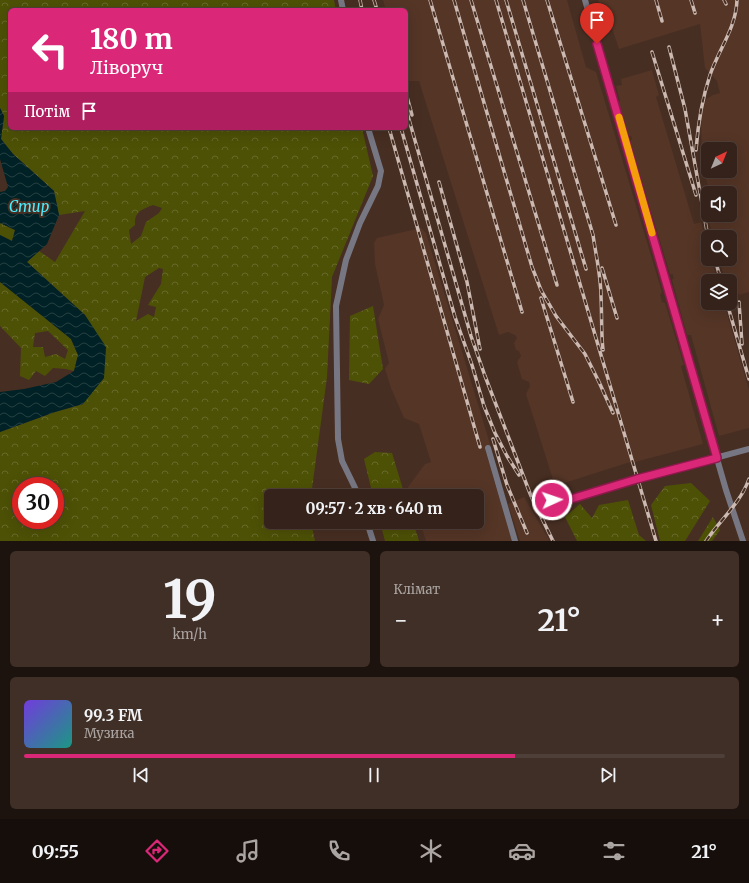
<!DOCTYPE html>
<html lang="uk">
<head>
<meta charset="utf-8">
<style>
  :root { --surface:#35221a; --page:#402f27; --text:#f1f3f6; --muted:#aaa4a2; --line:#4f3f39; --accent:#db2777 }
  body { margin:0; font-family:Merriweather,serif; background:var(--page); color:var(--text); height:100vh; display:flex; flex-direction:column; font-size:15px; white-space:nowrap }
  * { box-sizing:border-box; margin:0 }
  p { font-size:13px; color:var(--muted) }
  .icon { flex:none; width:22px; height:22px; fill:none; stroke:currentColor; stroke-width:2; stroke-linecap:round; stroke-linejoin:round }
  .map { position:relative; height:541px; overflow:hidden }
  .sheet { display:flex; flex-direction:column; gap:10px; padding:10px; background:#1d130e; flex:1 }
  .sheet>* { flex:none }
  .banner { position:absolute; left:8px; top:8px; width:400px; height:122px; border-radius:6px; box-shadow:0 4px 16px #0002,0 0 0 1px var(--line); background:#db2777; color:#fff; overflow:hidden }
  .needle { width:26px; rotate:43deg }
  .fabs { position:absolute; left:701px; top:142px; display:grid; gap:8px }
  .fabs a { display:grid; place-items:center; width:36px; height:36px; border-radius:6px; background:var(--surface); box-shadow:0 4px 16px #0002,0 0 0 1px var(--line); font-size:20px }
  .speed { position:absolute; left:12px; top:477px; display:flex; gap:8px; font-size:20px; font-weight:700; text-align:center }
  .speed>* { display:grid; place-content:center; width:52px; height:52px; border-radius:50%; background:var(--surface); box-shadow:0 4px 16px #0002,0 0 0 1px var(--line); line-height:1 }
  .speed .limit { border:6px solid #d22; background:#fff; color:#111 }
  .pin { position:absolute; display:grid; place-items:center; width:34px; height:34px; color:#fff; margin:-41px -17px; border-radius:50% 50% 50% 0; rotate:-45deg; box-shadow:0 0 4px #0007 }
  .pin .icon { rotate:45deg }
  .me { position:absolute; width:44px; margin:-22px; rotate:87deg; stroke-linejoin:round; filter:drop-shadow(0 0 3px #0008) }
  .turn { display:flex; align-items:center; gap:14px; height:84px; padding:0 16px; font-size:18px }
  .turn .icon { width:52px; height:52px; stroke-width:2.5 }
  .turn b { display:block; font-size:28px; line-height:34px }
  .then { display:flex; align-items:center; height:38px; padding:0 16px; background:#0003; gap:8px; font-size:15px }
  .big { font-size:30px; font-weight:700; line-height:1.1 }
  .sheet .widget { flex:1; display:flex; flex-direction:column; justify-content:center; gap:6px; min-width:0; padding:0 14px; border-radius:6px; background:var(--page) }
  .sheet .dial { align-items:center; gap:0 }
  .dial b { font-size:52px; line-height:1 }
  .song { display:flex; align-items:center; gap:12px }
  .cover { width:48px; height:48px; border-radius:6px; background:linear-gradient(135deg,hsl(260 70% 55%),hsl(170 70% 35%)) }
  .played { height:4px; border-radius:2px; background:linear-gradient(90deg,var(--accent) 70%,var(--line) 70%) }
  .keys { display:flex; justify-content:space-around; direction:ltr }
  .heat { display:flex; justify-content:space-between; align-items:center; font-size:22px; direction:ltr }
  .sheet .tiles { flex:1; display:grid; gap:10px; grid-template-columns:1fr 1fr }
  .widget:last-child { grid-column:span 2 }
  .trip { position:absolute; left:264px; top:489px; width:220px; height:40px; border-radius:6px; background:var(--surface); box-shadow:0 4px 16px #0002,0 0 0 1px var(--line); font-weight:700; line-height:40px; text-align:center }
  .tab-bar { display:flex; height:64px; justify-content:space-around; align-items:center; background:#150e0a; color:var(--muted) }
  .tab-bar .icon { width:28px; height:28px }
  .tab-bar .current { color:var(--accent) }
  .tab-bar b { font-size:18px; color:var(--text) }
  .map>svg:first-child { display:block }
</style>
</head>
<body>
<div class="map">
<svg width="749" height="541" viewBox="0 0 749 541">
  <defs>
    <pattern id="grass-tufts" width="24" height="20" patternUnits="userSpaceOnUse"><rect width="24" height="20" fill="#4d5106"/><path d="M3 7l-1-3M5 7V3M7 7l1-3M15 17l-1-3M17 17v-4M19 17l1-3" fill="none" stroke="#666929"/></pattern>
    <pattern id="forest-crowns" width="20" height="18" patternUnits="userSpaceOnUse"><rect width="20" height="18" fill="#4d5106"/><path d="M2 6a3 3 0 1 1 6 0M12 15a3 3 0 1 1 6 0" fill="none" stroke="#666929"/></pattern>
    <pattern id="water-waves" width="16" height="10" patternUnits="userSpaceOnUse"><rect width="16" height="10" fill="#002125"/><path d="M0 5q4-4 8 0t8 0" fill="none" stroke="#254043"/></pattern>
  </defs>
  <rect width="100%" height="100%" fill="#472e22"/>
  <g fill="#543526" fill-rule="evenodd">
    <polygon points="383,0 567,0 586,67 596,72 662,292 660,295 661,298 662,302 665,303 684,365 681,366 703,444 635,462 627,463 555,486 526,394 530,386 529,382 522,379 517,362 521,356 519,351 516,350 514,343 517,338 515,335 508,332 499,335 419,81 407,81 406,10 386,10"/>
    <path d="M 598,0 L 749,0 L 749,292 L 739,295 L 737,290 L 730,292 L 730,281 L 725,281 L 719,259 L 730,259 L 730,237 L 713,237 L 706,211 L 708,210 L 708,215 L 730,215 L 730,193 L 710,193 L 702,165 L 701,117 L 706,99 L 713,95 L 720,93 L 717,81 L 705,68 L 700,24 L 619,49 L 611,25 L 606,26 ZM 708,149 L 730,149 L 730,171 L 708,171 Z"/>
    <polygon points="652,70 659,95 656,97 694,224 701,222 708,248 708,259 711,259 718,281 708,281 708,303 724,303 749,390 749,428 719,436 691,335 687,335 672,280 674,278 673,276 673,274 670,274 630,142 632,139 631,136 627,135 618,102 620,101 616,86 622,85 621,79"/>
    <polygon points="421,228 426,233 491,447 485,449 512,541 426,541 420,522 477,522 477,496 411,496 408,487 425,464 431,462 419,424 404,418 391,388 385,369 389,363 378,319 384,305 375,264 374,243 377,238"/>
    <polygon points="524,497 545,533 550,541 520,541 508,504"/>
  </g>
  <polygon fill="url(#grass-tufts)" points="0,223 15,230 12,241 0,235"/>
  <g fill="url(#forest-crowns)" fill-rule="evenodd">
    <path d="M 0,0 L 334,0 L 336,10 L 10,10 L 10,128 L 362,128 L 373,176 L 332,277 L 327,377 L 311,496 L 271,496 L 271,522 L 311,522 L 315,541 L 0,541 L 0,432 L 55,412 L 83,404 L 85,315 L 27,262 L 39,251 L 55,262 L 85,211 L 59,215 L 54,191 L 13,154 L 1,139 L 4,116 L 0,108 ZM 153,205 L 162,208 L 159,213 L 146,222 L 141,236 L 131,244 L 129,230 L 135,225 C 134,211 143,209 153,205 ZM 159,268 L 163,269 L 161,284 L 148,305 L 156,307 L 154,317 L 148,314 L 136,321 L 145,277 ZM 21,486 L 55,486 L 55,520 L 21,520 Z"/>
    <path d="M 0,282 L 71,339 L 78,355 L 74,371 L 66,369 L 53,368 L 45,376 L 36,371 L 29,380 L 20,376 L 21,348 L 0,326 ZM 48,331 L 68,350 L 65,359 L 56,354 L 45,357 L 43,347 L 33,347 L 35,333 Z"/>
    <polygon points="373,306 383,369 369,384 349,380 350,316"/>
    <polygon points="375,452 392,453 405,496 373,496 364,459"/>
    <polygon points="691,483 710,501 685,541 660,541 651,505 665,486"/>
    <polygon points="628,500 639,535 646,541 577,541 565,517 580,504 592,518 599,505"/>
    <polygon points="713,517 720,530 712,541 698,541"/>
    <polygon points="380,522 413,522 419,541 385,541"/>
  </g>
  <polygon fill="url(#water-waves)" points="0,108 4,116 1,139 13,154 54,191 59,215 47,244 27,262 85,315 106,347 104,378 83,404 55,412 0,432 0,392 24,389 56,382 74,371 78,355 71,339 0,282 0,235 12,241 15,230 0,223 0,192 5,191 8,187 0,159"/>
  <g fill="none" stroke-linecap="round" stroke-linejoin="round">
    <g stroke="#777784" stroke-width="6">
      <polyline points="341,0 343,10"/>
      <polyline points="585,0 726,490 743,541"/>
      <polyline points="488,448 515,541"/>
      <polyline points="547,489 553,500 561,502 637,479 749,449"/>
      <polyline points="359,496 342,461 338,439 336,306 346,260 360,223 378,186 381,171 368,128"/>
      <polyline points="367,522 373,541"/>
    </g>
    <g stroke="#ccbab2" stroke-width="3.5">
      <g id="rail">
        <polyline points="360,0 362,10"/>
        <polyline points="374,0 377,10"/>
        <polyline points="430,0 522,312"/>
        <polyline points="454,0 532,267 541,290 556,316 585,354 599,382 613,413"/>
        <polyline points="471,0 557,285"/>
        <polyline points="496,0 656,541"/>
        <polyline points="506,0 586,269"/>
        <path d="M 523,0 L 593,235 C 596,256 601,276 601,297 C 602,315 601,332 603,350"/>
        <polyline points="547,0 616,225"/>
        <polyline points="656,0 662,21"/>
        <polyline points="691,0 695,13"/>
        <polyline points="724,0 726,4"/>
        <polyline points="669,47 685,109 708,237"/>
        <polyline points="652,52 696,195"/>
        <polyline points="406,93 412,115"/>
        <polyline points="406,109 471,336 485,376 531,496 553,541"/>
        <polyline points="389,128 480,447"/>
        <polyline points="401,128 455,317 472,365 484,406 495,433 507,456 519,475"/>
        <path d="M 696,150 C 698,124 702,99 710,75 C 719,49 736,28 737,0"/>
        <polyline points="439,182 467,282 480,349"/>
        <polyline points="715,259 721,281"/>
        <polyline points="602,268 617,318"/>
        <polyline points="541,298 573,402"/>
        <polyline points="739,302 742,344"/>
        <polyline points="727,303 749,379"/>
        <polyline points="493,439 507,485 527,533"/>
        <path d="M 706,541 C 720,520 740,504 749,479"/>
      </g>
    </g>
    <use href="#rail" stroke="#472e22" stroke-width="2" stroke-dasharray="6" stroke-linecap="butt"/>
  </g>
  <g fill="none" stroke-linecap="round" stroke-linejoin="round">
    <g stroke="#8e194d" stroke-width="10">
      <polyline id="route" points="552,500 561,502 637,479 717,458 597,44"/>
    </g>
    <use href="#route" stroke="#db2777" stroke-width="7"/>
    <polyline stroke="#f59e0b" stroke-width="7" points="619,117 652,233"/>
  </g>
  <g text-anchor="middle" dominant-baseline="central" stroke-width="4" stroke-linejoin="round" paint-order="stroke">
    <g font-size="15" font-style="italic" fill="#4beefe" stroke="#472e22">
      <text x="29" y="206">Стир</text>
    </g>
  </g>
</svg>
<div class="fabs">
<a><svg class="needle" viewBox="-14 -14 28 28"><path d="M0-13l5 13h-10z" fill="#e53935"/><path d="M0 13l5-13h-10z" fill="#aaa4a2"/></svg></a>
<a><svg class="icon" aria-label="sound" viewBox="0 0 24 24"><path d="M4 9h4l5-4v14l-5-4H4zM17 9q2 3 0 6"/></svg></a>
<a><svg class="icon" aria-label="search" viewBox="0 0 24 24"><circle cx="10" cy="10" r="6"/><path d="M15 15l6 6"/></svg></a>
<a><svg class="icon" aria-label="layers" viewBox="0 0 24 24"><path d="M12 4l9 5-9 5-9-5zM3 14l9 5 9-5"/></svg></a>
</div>
<div class="speed"><div class="limit">30</div></div>
<div class="pin" style="left:597px;top:44px;background:#d93025"><svg class="icon" aria-label="arrive" viewBox="0 0 24 24"><path d="M6 21V4h12l-3 4 3 4H6"/></svg></div>
<svg class="me" style="left:552px;top:500px" viewBox="-20 -20 40 40"><circle r="17" fill="#db2777" stroke="#fff" stroke-width="3"/><path d="M0-11L8 9 0 5-8 9z" fill="#fff"/></svg>
<div class="trip">09:57 · 2 хв · 640 m</div>
<div class="banner">
<div class="turn"><svg class="icon" aria-label="left" viewBox="0 0 24 24"><path d="M17 20v-9H6M10 6l-5 5 5 5"/></svg><div><b>180 m</b>Ліворуч</div></div>
<div class="then">Потім<svg class="icon" aria-label="arrive" viewBox="0 0 24 24"><path d="M6 21V4h12l-3 4 3 4H6"/></svg></div>
</div>
</div>
<section class="sheet">
<div class="tiles">
<div class="widget dial"><b>19</b><p>km/h</p></div>
<div class="widget"><p>Клімат</p>
<div class="heat"><a>−</a><b class="big">21°</b><a>+</a></div>
</div>
<div class="widget">
<div class="song"><i class="cover"></i><div><b>99.3 FM</b><p>Музика</p></div></div>
<div class="played"></div>
<div class="keys"><svg class="icon" aria-label="previous" viewBox="0 0 24 24"><path d="M18 5L8 12l10 7zM5 5v14"/></svg><svg class="icon" aria-label="pause" viewBox="0 0 24 24"><path d="M8 5v14M16 5v14"/></svg><svg class="icon" aria-label="next" viewBox="0 0 24 24"><path d="M6 5l10 7-10 7zM19 5v14"/></svg></div>
</div>
</div>
</section>
<nav class="tab-bar">
<b>09:55</b>
<svg class="icon current" aria-label="directions" viewBox="0 0 24 24"><path d="M12 3l9 9-9 9-9-9zM9 14v-3h6M13 9l2 2-2 2"/></svg>
<svg class="icon" aria-label="music" viewBox="0 0 24 24"><path d="M9 18V5l10-2v13"/><circle cx="6" cy="18" r="3"/><circle cx="16" cy="16" r="3"/></svg>
<svg class="icon" aria-label="phone" viewBox="0 0 24 24"><path d="M5 4h4l2 5-3 2q2 4 5 5l2-3 5 2v4C11 20 4 13 5 4z"/></svg>
<svg class="icon" aria-label="climate" viewBox="0 0 24 24"><path d="M12 3v18M4 7l16 10M4 17L20 7"/></svg>
<svg class="icon" aria-label="car" viewBox="0 0 24 24"><path d="M5 17H2v-5l4-1 3-4h7l3 4 3 1v5h-3M9 17h6M6 11h13"/><circle cx="7" cy="17" r="2"/><circle cx="17" cy="17" r="2"/></svg>
<svg class="icon" aria-label="filters" viewBox="0 0 24 24"><path d="M4 7h16M4 17h16"/><circle cx="9" cy="7" r="2"/><circle cx="15" cy="17" r="2"/></svg>
<b>21°</b>
</nav>
</body>
</html>
